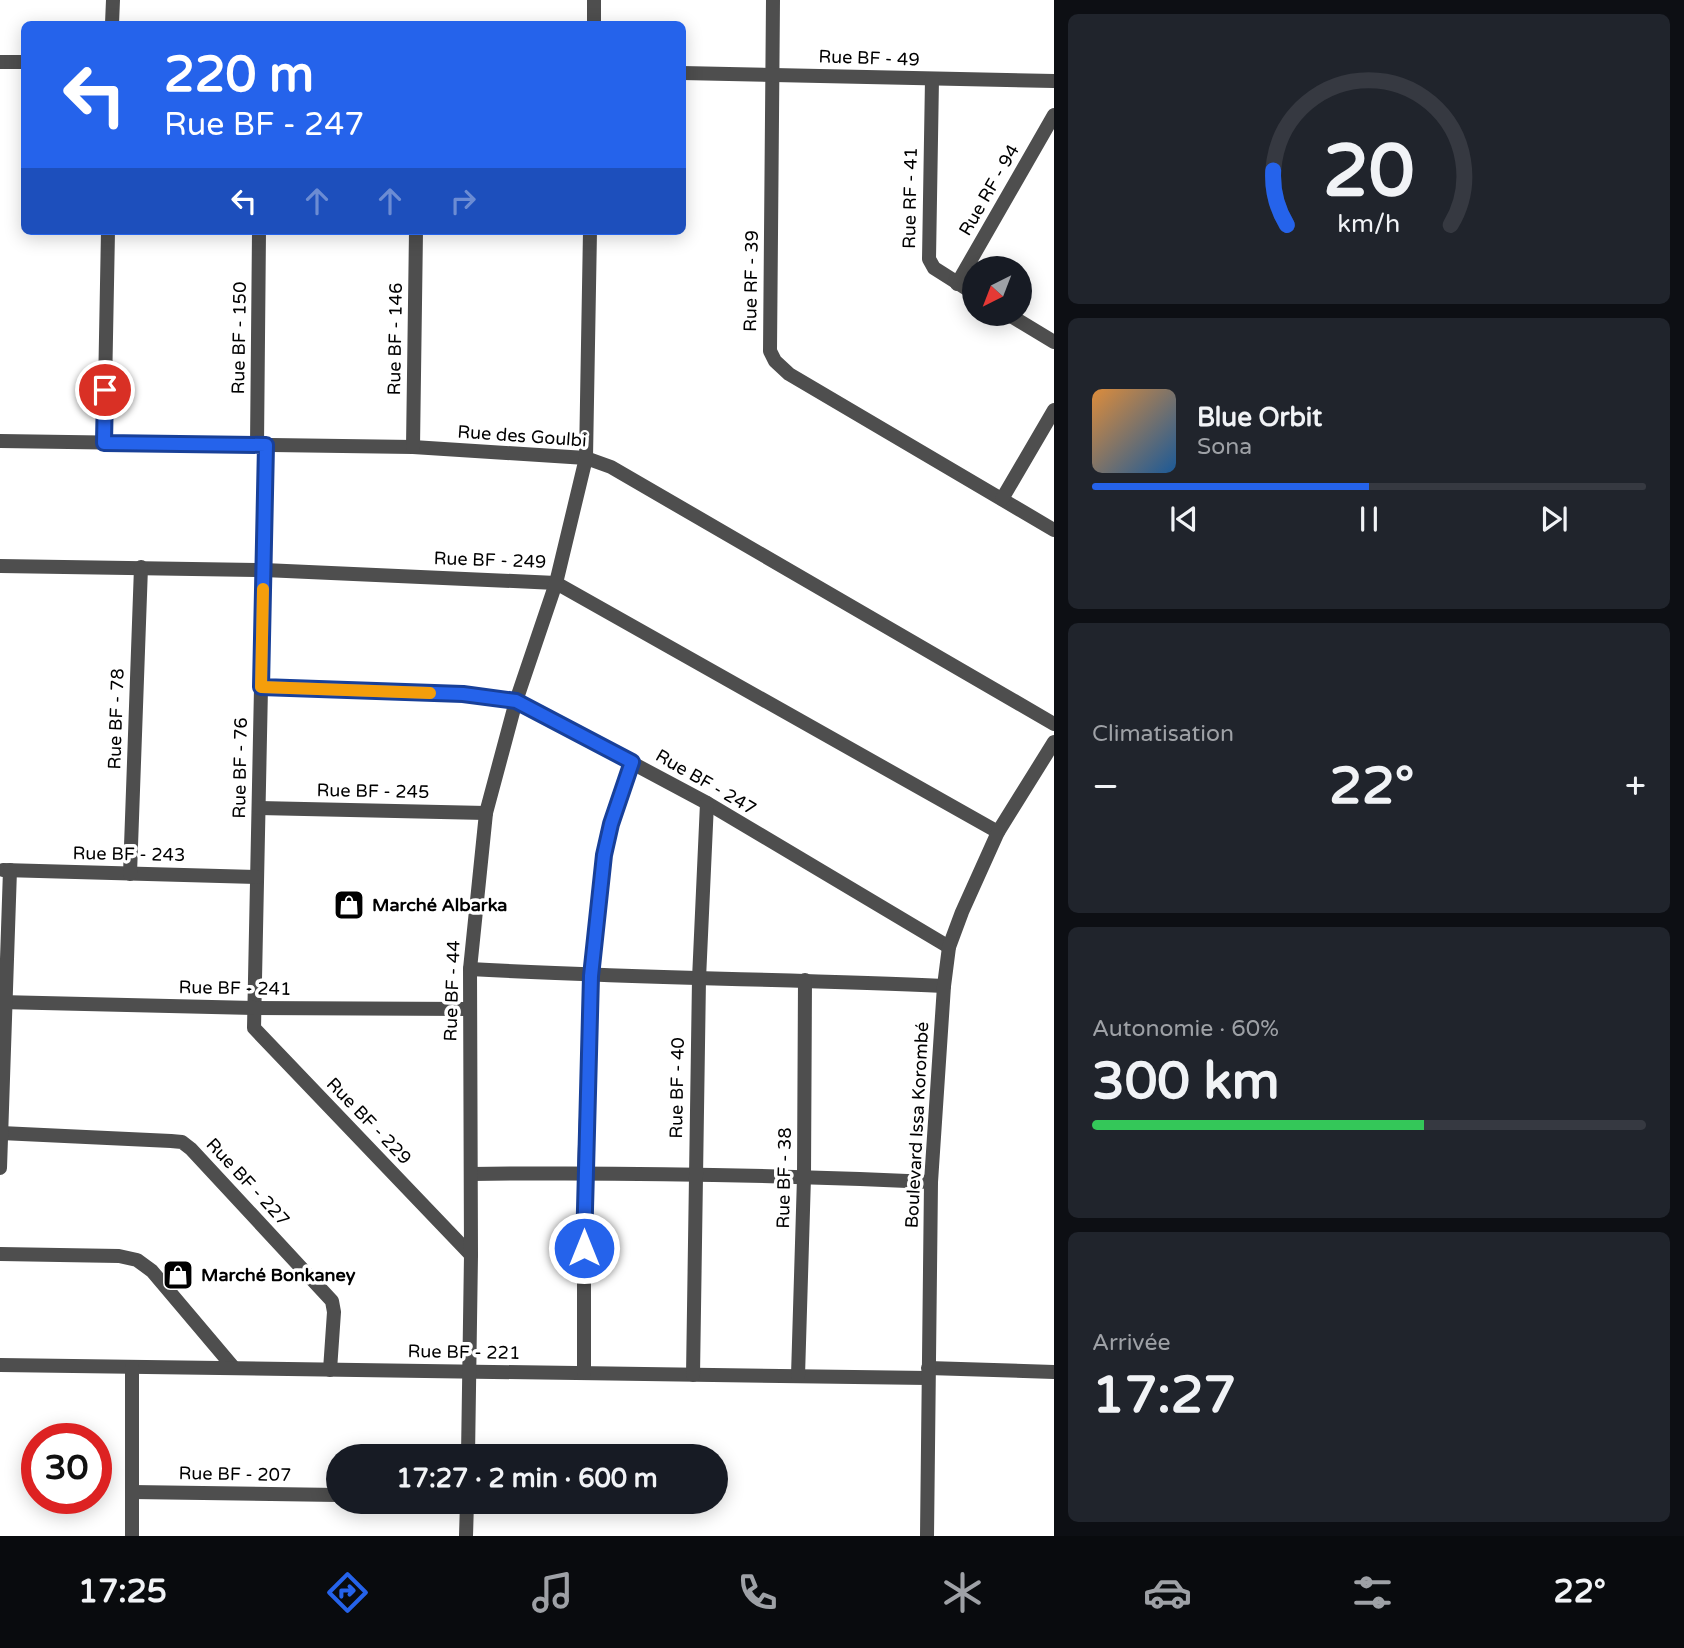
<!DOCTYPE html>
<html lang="fr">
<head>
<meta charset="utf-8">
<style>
  :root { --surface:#171b24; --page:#20242c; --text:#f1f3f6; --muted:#9ea1a6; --line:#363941; --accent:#2563eb }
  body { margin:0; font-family:"Varela Round",sans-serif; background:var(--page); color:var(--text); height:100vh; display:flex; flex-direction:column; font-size:26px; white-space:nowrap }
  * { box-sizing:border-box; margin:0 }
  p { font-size:23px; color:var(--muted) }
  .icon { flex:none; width:38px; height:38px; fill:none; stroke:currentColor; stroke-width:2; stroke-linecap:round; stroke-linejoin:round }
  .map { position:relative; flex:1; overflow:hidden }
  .details { display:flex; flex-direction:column; gap:14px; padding:14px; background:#0d0f14; width:630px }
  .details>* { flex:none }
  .banner { position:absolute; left:21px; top:21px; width:665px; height:214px; border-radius:10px; box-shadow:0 4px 18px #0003; background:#2563eb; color:#fff; overflow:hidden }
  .needle { width:46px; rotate:222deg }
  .fabs { position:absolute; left:962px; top:256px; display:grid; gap:14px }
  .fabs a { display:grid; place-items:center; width:70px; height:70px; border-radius:50%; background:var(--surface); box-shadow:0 4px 18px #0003; font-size:35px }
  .speed { position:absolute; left:21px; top:1423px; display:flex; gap:14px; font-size:35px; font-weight:700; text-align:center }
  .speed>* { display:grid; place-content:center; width:91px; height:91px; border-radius:50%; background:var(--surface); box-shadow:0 4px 18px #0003; line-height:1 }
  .speed .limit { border:10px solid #d22; background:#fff; color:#111 }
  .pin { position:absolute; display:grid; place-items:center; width:60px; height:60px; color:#fff; margin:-30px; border:4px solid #fff; border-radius:50%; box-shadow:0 2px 7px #0007 }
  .me { position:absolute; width:77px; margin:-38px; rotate:0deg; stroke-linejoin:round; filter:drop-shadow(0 0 5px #0008) }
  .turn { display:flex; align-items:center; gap:24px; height:147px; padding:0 28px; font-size:32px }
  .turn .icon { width:91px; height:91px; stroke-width:2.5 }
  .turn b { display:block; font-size:49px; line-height:60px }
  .lanes { display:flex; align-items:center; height:66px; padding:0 28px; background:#0003; justify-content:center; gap:35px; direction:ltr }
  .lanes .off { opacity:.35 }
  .big { font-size:52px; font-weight:800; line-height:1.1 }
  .details .card { flex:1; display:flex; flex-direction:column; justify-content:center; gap:10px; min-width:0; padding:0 24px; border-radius:10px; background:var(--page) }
  .details .dial { align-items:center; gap:0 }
  .dial svg { height:182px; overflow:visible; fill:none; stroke:var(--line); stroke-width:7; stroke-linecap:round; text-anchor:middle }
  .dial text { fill:var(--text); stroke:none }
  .song { display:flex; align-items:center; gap:21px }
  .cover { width:84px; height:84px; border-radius:10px; background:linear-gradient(135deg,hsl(30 70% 55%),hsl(210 70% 35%)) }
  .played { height:7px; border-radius:4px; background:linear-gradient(90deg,var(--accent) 50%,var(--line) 50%) }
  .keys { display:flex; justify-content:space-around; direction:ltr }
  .heat { display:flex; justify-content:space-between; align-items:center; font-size:38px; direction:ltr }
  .charge { height:10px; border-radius:5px; background:linear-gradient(90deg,#34c759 60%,var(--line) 0) }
  .trip { position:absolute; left:326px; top:1444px; width:402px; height:70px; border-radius:35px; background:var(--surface); box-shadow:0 4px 18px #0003; font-weight:800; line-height:70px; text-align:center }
  .dock { display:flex; height:112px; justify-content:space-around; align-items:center; background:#090b0e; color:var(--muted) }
  .dock .icon { width:49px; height:49px }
  .dock .on { color:var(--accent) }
  .dock b { font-size:32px; color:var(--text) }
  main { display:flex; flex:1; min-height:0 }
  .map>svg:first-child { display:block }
</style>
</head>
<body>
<main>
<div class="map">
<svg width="1054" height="1536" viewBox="0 0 1054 1536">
  <rect width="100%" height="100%" fill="#fff"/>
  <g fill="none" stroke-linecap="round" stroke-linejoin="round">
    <g stroke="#4e4e4e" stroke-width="14">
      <polyline points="773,0 770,351 775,361 789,374 1054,530"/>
      <polyline points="112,24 113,0"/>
      <polyline points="594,24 594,0"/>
      <polyline points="0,62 24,62"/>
      <polyline points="682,73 1054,81"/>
      <polyline points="932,79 929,259 934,268 975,294"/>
      <polyline points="957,284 1054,115"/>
      <polyline points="1006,313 1054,342"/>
      <polyline points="0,441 413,447 586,458 611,467 1054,724"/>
      <polyline points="104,443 108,231"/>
      <polyline points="257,445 259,231"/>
      <polyline points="266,445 254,1028 471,1255"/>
      <polyline points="413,447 416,231"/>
      <polyline points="1002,499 1054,410"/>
      <polyline points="0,566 264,570 556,583 998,832"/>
      <polyline points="261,687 463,694 516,701 707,803 949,947"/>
      <polyline points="259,808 486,813"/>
      <polyline points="3,870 257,877"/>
      <polyline points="130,874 141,567"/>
      <path d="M 470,969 C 628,978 786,979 944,986"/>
      <polyline points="0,1002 254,1008 469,1009"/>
      <polyline points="1,1133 171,1141 182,1142 191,1149 332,1301 334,1312 330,1370"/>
      <polyline points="0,1168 10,870"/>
      <path d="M 471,1174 C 624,1172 778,1175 931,1182"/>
      <polyline points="0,1254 119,1256 137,1260 152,1271 234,1368"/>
      <polyline points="0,1365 928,1378"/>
      <polyline points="928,1368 1054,1372"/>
      <polyline points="584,1373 584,1173 591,976 604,855 611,824 632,762"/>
      <polyline points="693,1375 699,979 707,803"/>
      <polyline points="798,1376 804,1177 805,980"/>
      <polyline points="468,1456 471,1255 470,969 486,813 516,701 556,583 586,458 590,231"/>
      <polyline points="132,1492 338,1495"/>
      <polyline points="132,1536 132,1367"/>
      <polyline points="466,1536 467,1502"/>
    </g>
    <polyline stroke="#4e4e4e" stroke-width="14" points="927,1536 931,1182 944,986 949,947 962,912 998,832 1054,742"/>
  </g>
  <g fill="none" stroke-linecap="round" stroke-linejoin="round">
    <g stroke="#184099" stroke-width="18">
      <polyline id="route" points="105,390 104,443 266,445 261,687 463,694 516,701 632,762 611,824 604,855 591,976 584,1248"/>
    </g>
    <use href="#route" stroke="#2563eb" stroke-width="12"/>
    <polyline stroke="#f59e0b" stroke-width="12" points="263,589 261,687 430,693"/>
  </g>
  <defs>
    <g id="shop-square" transform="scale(1.575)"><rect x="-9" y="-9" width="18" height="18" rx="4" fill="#000" stroke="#fff"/><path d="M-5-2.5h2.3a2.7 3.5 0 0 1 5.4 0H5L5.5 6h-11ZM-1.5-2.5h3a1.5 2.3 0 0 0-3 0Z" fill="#fff"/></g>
  </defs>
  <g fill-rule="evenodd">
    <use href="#shop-square" x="349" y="905"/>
    <use href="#shop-square" x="178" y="1275"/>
  </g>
  <g text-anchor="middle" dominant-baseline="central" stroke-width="7" stroke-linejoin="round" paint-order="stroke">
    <g font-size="18" fill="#000" stroke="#fff">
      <text transform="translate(869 58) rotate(2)">Rue BF - 49</text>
      <text transform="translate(989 190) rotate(-60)">Rue RF - 94</text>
      <text transform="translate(910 198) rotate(-89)">Rue RF - 41</text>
      <text transform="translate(751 281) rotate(-89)">Rue RF - 39</text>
      <text transform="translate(239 338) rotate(-89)">Rue BF - 150</text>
      <text transform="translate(395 339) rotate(-89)">Rue BF - 146</text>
      <text transform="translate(522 436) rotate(4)">Rue des Goulbi</text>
      <text transform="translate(490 560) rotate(2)">Rue BF - 249</text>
      <text transform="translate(116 719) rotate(-88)">Rue BF - 78</text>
      <text transform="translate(240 768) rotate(-89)">Rue BF - 76</text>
      <text transform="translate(706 782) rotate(30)">Rue BF - 247</text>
      <text transform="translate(373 791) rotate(1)">Rue BF - 245</text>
      <text transform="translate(129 854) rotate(1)">Rue BF - 243</text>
      <text transform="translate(235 988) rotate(1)">Rue BF - 241</text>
      <text transform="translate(452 991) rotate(-88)">Rue BF - 44</text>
      <text transform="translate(677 1088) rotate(-89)">Rue BF - 40</text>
      <text transform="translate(369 1121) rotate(46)">Rue BF - 229</text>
      <text transform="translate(917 1125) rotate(-87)">Boulevard Issa Korombé</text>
      <text transform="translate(784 1178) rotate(-89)">Rue BF - 38</text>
      <text transform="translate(248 1182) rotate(47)">Rue BF - 227</text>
      <text transform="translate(464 1352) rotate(1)">Rue BF - 221</text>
      <text transform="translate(235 1474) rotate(1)">Rue BF - 207</text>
    </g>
    <g font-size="18" font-weight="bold" fill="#000" stroke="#fff" text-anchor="start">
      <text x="372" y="905">Marché Albarka</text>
      <text x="201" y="1275">Marché Bonkaney</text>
    </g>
  </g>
</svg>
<div class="fabs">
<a><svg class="needle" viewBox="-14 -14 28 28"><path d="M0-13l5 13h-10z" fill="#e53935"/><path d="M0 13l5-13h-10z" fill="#9ea1a6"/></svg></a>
</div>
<div class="speed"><div class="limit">30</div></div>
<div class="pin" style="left:105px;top:390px;background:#d93025"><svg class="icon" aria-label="arrive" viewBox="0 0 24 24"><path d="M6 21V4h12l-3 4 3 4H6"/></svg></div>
<svg class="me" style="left:584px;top:1248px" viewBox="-20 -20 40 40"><circle r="17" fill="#2563eb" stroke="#fff" stroke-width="3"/><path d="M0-11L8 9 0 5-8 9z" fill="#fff"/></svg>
<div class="trip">17:27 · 2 min · 600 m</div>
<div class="banner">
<div class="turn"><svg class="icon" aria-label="left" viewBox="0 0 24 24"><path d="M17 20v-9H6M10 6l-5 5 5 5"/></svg><div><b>220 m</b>Rue BF - 247</div></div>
<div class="lanes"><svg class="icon" aria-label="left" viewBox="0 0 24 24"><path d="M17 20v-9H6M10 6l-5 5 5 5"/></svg><svg class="icon off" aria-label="ahead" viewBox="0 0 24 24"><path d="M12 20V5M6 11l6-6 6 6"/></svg><svg class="icon off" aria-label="ahead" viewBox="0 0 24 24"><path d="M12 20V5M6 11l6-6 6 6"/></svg><svg class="icon off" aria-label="right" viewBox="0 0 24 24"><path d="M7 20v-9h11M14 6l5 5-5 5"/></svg></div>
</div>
</div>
<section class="details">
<div class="card dial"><svg viewBox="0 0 100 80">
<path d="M14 69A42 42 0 1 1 86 69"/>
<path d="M14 69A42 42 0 0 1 8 45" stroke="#2563eb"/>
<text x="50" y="56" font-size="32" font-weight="700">20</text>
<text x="50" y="72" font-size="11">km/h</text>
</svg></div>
<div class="card">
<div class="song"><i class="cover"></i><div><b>Blue Orbit</b><p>Sona</p></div></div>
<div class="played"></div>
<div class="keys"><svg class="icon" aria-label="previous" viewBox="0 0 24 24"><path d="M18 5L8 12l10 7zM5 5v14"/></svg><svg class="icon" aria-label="pause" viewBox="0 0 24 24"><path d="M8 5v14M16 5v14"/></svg><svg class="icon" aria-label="next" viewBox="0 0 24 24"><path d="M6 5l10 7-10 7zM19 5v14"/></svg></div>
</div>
<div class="card"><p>Climatisation</p>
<div class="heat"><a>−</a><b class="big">22°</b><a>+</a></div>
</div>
<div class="card"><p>Autonomie · 60%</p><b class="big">300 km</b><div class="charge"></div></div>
<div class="card"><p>Arrivée</p><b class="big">17:27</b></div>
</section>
</main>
<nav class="dock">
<b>17:25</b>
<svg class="icon on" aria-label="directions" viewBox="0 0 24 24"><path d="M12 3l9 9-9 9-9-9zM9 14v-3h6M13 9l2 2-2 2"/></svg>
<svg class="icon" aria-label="music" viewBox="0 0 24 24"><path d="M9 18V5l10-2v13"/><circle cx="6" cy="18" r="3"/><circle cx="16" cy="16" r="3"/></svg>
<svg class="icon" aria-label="phone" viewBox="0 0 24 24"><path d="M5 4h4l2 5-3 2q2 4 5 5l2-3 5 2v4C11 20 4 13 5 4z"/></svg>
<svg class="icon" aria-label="climate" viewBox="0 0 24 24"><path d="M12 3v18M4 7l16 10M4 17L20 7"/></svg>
<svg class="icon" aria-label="car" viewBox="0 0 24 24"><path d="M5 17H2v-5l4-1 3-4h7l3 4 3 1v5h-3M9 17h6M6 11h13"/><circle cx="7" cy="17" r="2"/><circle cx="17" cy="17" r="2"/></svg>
<svg class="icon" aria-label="filters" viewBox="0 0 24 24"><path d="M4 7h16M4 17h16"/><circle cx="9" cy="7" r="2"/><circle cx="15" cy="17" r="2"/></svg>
<b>22°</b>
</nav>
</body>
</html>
